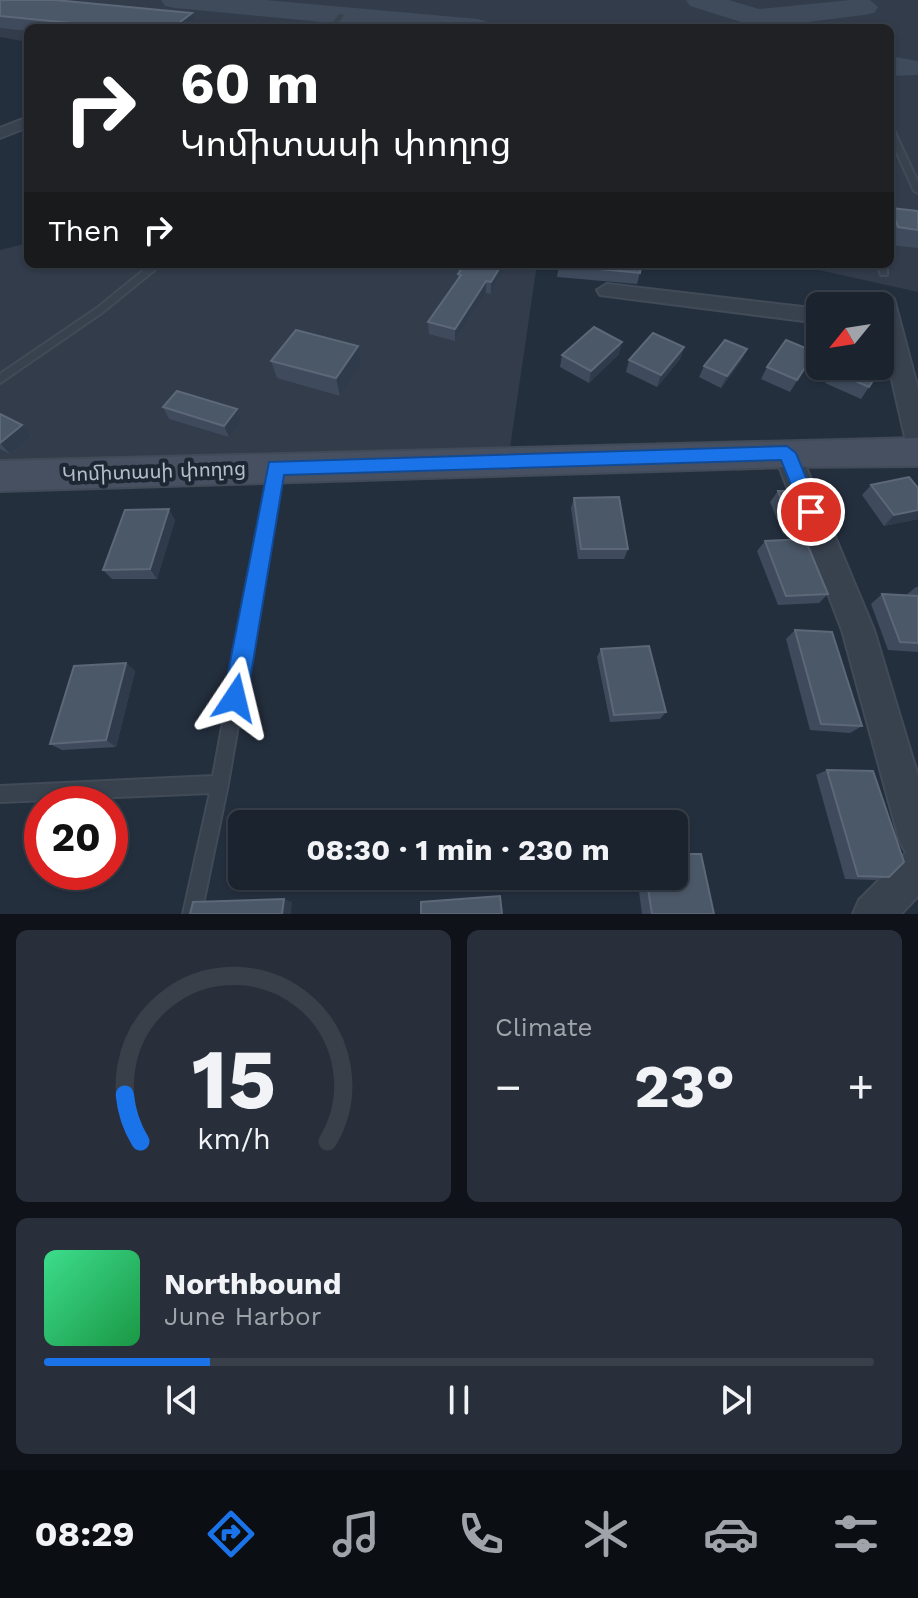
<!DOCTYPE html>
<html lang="en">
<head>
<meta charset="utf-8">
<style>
  :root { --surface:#1b232e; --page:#282f3a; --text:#f1f3f6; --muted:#a0a4aa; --line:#39404a; --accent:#1a73e8 }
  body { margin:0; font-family:"Work Sans","Noto Sans Armenian",sans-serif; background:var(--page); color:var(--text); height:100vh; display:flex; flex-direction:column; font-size:30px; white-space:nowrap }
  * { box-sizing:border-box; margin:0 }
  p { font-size:26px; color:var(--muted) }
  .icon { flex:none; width:44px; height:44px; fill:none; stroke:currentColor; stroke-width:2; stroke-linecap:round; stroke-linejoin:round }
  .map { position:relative; height:914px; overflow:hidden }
  .details { display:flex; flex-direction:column; gap:16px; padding:16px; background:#0f1319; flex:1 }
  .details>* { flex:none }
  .hud { position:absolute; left:24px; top:24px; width:870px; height:244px; border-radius:12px; box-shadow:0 2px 6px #0004,0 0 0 2px var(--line); background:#202124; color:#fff; overflow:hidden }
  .needle { width:52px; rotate:240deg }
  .fabs { position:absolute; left:806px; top:292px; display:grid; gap:16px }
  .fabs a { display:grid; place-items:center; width:88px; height:88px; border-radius:12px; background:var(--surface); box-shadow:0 2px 6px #0004,0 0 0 2px var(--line); font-size:40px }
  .speed { position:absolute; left:24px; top:786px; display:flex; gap:16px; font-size:40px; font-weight:700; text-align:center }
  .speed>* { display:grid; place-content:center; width:104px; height:104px; border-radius:50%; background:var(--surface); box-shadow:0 2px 6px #0004,0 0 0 2px var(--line); line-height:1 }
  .speed .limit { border:12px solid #d22; background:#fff; color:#111 }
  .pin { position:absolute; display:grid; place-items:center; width:68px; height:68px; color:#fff; margin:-34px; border:4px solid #fff; border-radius:50%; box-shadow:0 2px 8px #0007 }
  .me { position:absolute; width:88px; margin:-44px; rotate:10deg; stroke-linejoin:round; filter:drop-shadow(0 0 6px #0008) }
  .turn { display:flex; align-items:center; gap:28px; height:168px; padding:0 24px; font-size:36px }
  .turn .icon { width:104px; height:104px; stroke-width:2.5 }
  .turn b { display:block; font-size:56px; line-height:68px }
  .then { display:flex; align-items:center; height:76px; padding:0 24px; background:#0003; gap:16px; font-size:30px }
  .big { font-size:60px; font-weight:700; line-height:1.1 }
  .details .widget { flex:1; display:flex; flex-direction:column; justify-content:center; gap:12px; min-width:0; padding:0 28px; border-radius:12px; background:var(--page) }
  .details .dial { align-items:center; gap:0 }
  .dial svg { height:208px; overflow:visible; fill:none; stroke:var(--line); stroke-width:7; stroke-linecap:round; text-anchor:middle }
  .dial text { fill:var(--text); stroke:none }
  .song { display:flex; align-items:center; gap:24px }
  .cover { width:96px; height:96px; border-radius:12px; background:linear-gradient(135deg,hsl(150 70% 55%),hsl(140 70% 35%)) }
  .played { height:8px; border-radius:4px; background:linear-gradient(90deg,var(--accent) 20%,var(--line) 20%) }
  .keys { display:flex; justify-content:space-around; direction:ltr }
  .heat { display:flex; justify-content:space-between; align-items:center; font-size:44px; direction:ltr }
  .details .tiles { flex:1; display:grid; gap:16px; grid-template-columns:1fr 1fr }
  .widget:last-child { grid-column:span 2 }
  .trip { position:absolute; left:228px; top:810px; width:460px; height:80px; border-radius:12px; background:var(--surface); box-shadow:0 2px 6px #0004,0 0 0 2px var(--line); font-weight:700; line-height:80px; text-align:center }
  .tabs { display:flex; height:128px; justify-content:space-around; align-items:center; background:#0b0e12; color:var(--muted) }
  .tabs .icon { width:56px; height:56px }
  .tabs .active { color:var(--accent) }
  .tabs b { font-size:36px; color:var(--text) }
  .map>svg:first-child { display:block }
</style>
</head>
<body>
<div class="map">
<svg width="918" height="914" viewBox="0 0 918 914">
  <rect width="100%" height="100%" fill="#242f3e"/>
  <g fill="#323c4b">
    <polygon points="0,0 918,0 918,292 792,264 890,264 890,28 28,28 28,42 0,37"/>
    <polygon points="28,243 28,264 537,264 510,448 0,462 0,250"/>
  </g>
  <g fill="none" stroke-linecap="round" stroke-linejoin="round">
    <g fill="#3f4a5a" fill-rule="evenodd">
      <polygon points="161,0 266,0 478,19 488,22 493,28 384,28 175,8 165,6"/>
      <polygon points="686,0 729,0 759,9 850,0 870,0 878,7 874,13 864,15 760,28 690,6"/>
      <polygon points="890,56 918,61 918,75 890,76"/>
    </g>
    <g stroke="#414a57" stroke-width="4">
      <g id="service">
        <polygon points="339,14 344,15 335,28 329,28"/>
        <polygon points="890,128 894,130 918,182 918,193 914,191 890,138"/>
        <polygon points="151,264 162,264 103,312 0,383 0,374 97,308"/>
        <polygon points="877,264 887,264 887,275 881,275"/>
        <polygon points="276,463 280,465 282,468 228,784 201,914 183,914 210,793 0,802 0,786 213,776 270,468 272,465"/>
      </g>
    </g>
    <g stroke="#414a57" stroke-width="4">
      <g id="minor">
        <polygon points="28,117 28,127 0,138 0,128"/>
        <polygon points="607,284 820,309 820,323 600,295 597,290"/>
        <polygon points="884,292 894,299 918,389 918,447 909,444 905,437 880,327 880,306 875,306 874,299"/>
        <polygon points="787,443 796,446 800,453 874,630 918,776 918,896 901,914 853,914 859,900 906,853 899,839 842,630 774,453 778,446"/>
      </g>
    </g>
    <g stroke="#414a57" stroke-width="4">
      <polygon id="secondary" points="918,438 918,466 787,467 0,491 0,461"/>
    </g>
    <use href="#service" fill="#38414e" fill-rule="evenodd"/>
    <use href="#minor" fill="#38414e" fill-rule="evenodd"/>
    <use href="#secondary" fill="#465061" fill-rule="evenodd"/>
  </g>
  <g fill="#3f4b5c">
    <polygon points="0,0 196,26 193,28 28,28 28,31 0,28"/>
    <polygon points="891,208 918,211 918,248 890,245 890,210"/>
    <polygon points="559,264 640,273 637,284 557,277"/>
    <polygon points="504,271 491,294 486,293 455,341 429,334 428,322 458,279 458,274"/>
    <polygon points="684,347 680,359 657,387 626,372 629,360"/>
    <polygon points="747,349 741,361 721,388 699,377 704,366"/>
    <polygon points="815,352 790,392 761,379 767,367"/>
    <polygon points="619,354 589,383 560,367 562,355"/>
    <polygon points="271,361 361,364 340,396 277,378"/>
    <polygon points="836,366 869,387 861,399 825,383"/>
    <polygon points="163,407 237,409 242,420 229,437 169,419"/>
    <polygon points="0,414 22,425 32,436 10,454 0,449"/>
    <polygon points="871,485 918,488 918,519 884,526 862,495"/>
    <polygon points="778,491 810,524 802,534 783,534 770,502"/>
    <polygon points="574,498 628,549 624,559 578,559 571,508"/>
    <polygon points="175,520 157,579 112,579 103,570"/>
    <polygon points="765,541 828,594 819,603 778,605 757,551"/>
    <polygon points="916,587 918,587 918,652 888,650 871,604 882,594 905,596"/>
    <polygon points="795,630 862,726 850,733 810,730 786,639"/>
    <polygon points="601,649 666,712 660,719 610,722 597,657"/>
    <polygon points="126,663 135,671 116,747 62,750 50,744"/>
    <polygon points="827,770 889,877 875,880 845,879 816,775"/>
    <polygon points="637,876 674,876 714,914 642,914"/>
  </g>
  <g fill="#2f3b4b">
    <polygon points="192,13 196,26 193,28 172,28"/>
    <polygon points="502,264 505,264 504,271 491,294 491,282"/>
    <polygon points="486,281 486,293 455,341 455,329"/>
    <polygon points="622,342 619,354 589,383 591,371"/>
    <polygon points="358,346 361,364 340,396 336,378"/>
    <polygon points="684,347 680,359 657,387 661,375"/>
    <polygon points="747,349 741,361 721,388 727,376"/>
    <polygon points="237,409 242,420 229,437 224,426"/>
    <polygon points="22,425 32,436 10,454 0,443"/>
    <polygon points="169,509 175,520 157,579 150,569"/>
    <polygon points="918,510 918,519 884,526 894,515"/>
    <polygon points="126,663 135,671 116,747 106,740"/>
    <polygon points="284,899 292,902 291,914 282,914"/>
  </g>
  <g fill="#4b5868" stroke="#5c6777" stroke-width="2">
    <polygon points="0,0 55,0 192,13 172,28 123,28 0,16"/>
    <polygon points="891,208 918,211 918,230 898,227"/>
    <polygon points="465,264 502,264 491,282 486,281 455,329 428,322 461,275 458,274"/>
    <polygon points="559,264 641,264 640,273 559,265"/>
    <polygon points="594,327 622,342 591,371 562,355"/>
    <polygon points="296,330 358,346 336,378 271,361"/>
    <polygon points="653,333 684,347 661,375 629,360"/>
    <polygon points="725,340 747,349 727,376 704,366"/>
    <polygon points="786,340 815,352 797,380 767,367"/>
    <polygon points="880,355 887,358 869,387 833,371 836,366 880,366"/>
    <polygon points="177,391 237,409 224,426 163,407"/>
    <polygon points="0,414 22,425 0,443"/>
    <polygon points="909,477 918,488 918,510 894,515 871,485"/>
    <polygon points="778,491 797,491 810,524 791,524"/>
    <polygon points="619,497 628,549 581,549 574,498"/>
    <polygon points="169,509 150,569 103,570 125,510"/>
    <polygon points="805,539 828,594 786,596 765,541"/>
    <polygon points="882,594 918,596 918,643 900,642"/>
    <polygon points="795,630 832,632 862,726 821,724"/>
    <polygon points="649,646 666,712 614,715 601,649"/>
    <polygon points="126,663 106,740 50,744 74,666"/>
    <polygon points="827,770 873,771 904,862 889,877 858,876"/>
    <polygon points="674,854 701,854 714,914 652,914 646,876 674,876"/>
    <polygon points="500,896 502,914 421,914 421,902"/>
    <polygon points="284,899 282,914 190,914 193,902"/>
  </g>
  <polygon fill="#1a73e8" stroke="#114b97" stroke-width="2" points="787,446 796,453 820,512 817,517 804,517 781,460 284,475 247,698 244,706 235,710 227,706 223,698 269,462"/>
  <g text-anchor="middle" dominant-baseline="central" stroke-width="8" stroke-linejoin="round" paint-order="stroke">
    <g font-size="20" fill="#b4bcc9" stroke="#1d2633">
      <text transform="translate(154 471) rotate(-2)">Կոմիտասի փողոց</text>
    </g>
  </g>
</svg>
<div class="fabs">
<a><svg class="needle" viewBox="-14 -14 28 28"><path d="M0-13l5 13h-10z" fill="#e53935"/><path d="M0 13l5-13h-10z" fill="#a0a4aa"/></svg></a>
</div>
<div class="speed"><div class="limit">20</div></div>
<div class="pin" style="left:811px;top:512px;background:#d93025"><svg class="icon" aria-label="arrive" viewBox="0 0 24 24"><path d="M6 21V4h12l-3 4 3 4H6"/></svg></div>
<svg class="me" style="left:235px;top:698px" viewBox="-20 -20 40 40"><path d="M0-17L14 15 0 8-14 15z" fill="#1a73e8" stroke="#fff" stroke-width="4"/></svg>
<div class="trip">08:30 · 1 min · 230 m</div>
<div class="hud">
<div class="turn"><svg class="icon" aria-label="right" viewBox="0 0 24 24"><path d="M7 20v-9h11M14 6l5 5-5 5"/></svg><div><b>60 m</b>Կոմիտասի փողոց</div></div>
<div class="then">Then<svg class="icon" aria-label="right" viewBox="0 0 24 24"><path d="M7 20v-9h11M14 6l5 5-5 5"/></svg></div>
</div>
</div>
<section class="details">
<div class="tiles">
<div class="widget dial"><svg viewBox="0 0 100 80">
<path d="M14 69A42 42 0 1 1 86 69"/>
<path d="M14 69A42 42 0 0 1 8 51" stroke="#1a73e8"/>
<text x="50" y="56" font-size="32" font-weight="700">15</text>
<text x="50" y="72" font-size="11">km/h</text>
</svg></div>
<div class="widget"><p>Climate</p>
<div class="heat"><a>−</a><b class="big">23°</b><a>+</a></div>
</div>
<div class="widget">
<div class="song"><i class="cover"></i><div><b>Northbound</b><p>June Harbor</p></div></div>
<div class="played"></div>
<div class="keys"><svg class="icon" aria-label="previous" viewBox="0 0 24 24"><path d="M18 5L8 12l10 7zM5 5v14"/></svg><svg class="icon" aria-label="pause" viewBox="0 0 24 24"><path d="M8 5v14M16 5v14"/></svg><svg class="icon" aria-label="next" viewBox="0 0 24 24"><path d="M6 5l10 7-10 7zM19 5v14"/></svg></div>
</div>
</div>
</section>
<nav class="tabs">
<b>08:29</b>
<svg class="icon active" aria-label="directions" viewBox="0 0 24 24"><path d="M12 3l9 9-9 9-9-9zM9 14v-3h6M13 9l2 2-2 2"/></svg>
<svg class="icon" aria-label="music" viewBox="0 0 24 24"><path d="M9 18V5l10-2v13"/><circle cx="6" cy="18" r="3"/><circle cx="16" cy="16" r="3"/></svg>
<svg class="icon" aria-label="phone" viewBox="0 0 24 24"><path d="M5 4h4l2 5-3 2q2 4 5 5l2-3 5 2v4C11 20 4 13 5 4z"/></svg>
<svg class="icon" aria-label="climate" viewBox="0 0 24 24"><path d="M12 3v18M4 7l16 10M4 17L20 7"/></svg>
<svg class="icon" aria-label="car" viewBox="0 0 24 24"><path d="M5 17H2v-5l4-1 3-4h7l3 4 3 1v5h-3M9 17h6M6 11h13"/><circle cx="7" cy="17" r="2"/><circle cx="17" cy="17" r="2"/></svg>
<svg class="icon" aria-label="filters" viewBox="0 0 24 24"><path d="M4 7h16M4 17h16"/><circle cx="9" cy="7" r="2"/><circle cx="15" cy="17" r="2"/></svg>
</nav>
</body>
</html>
